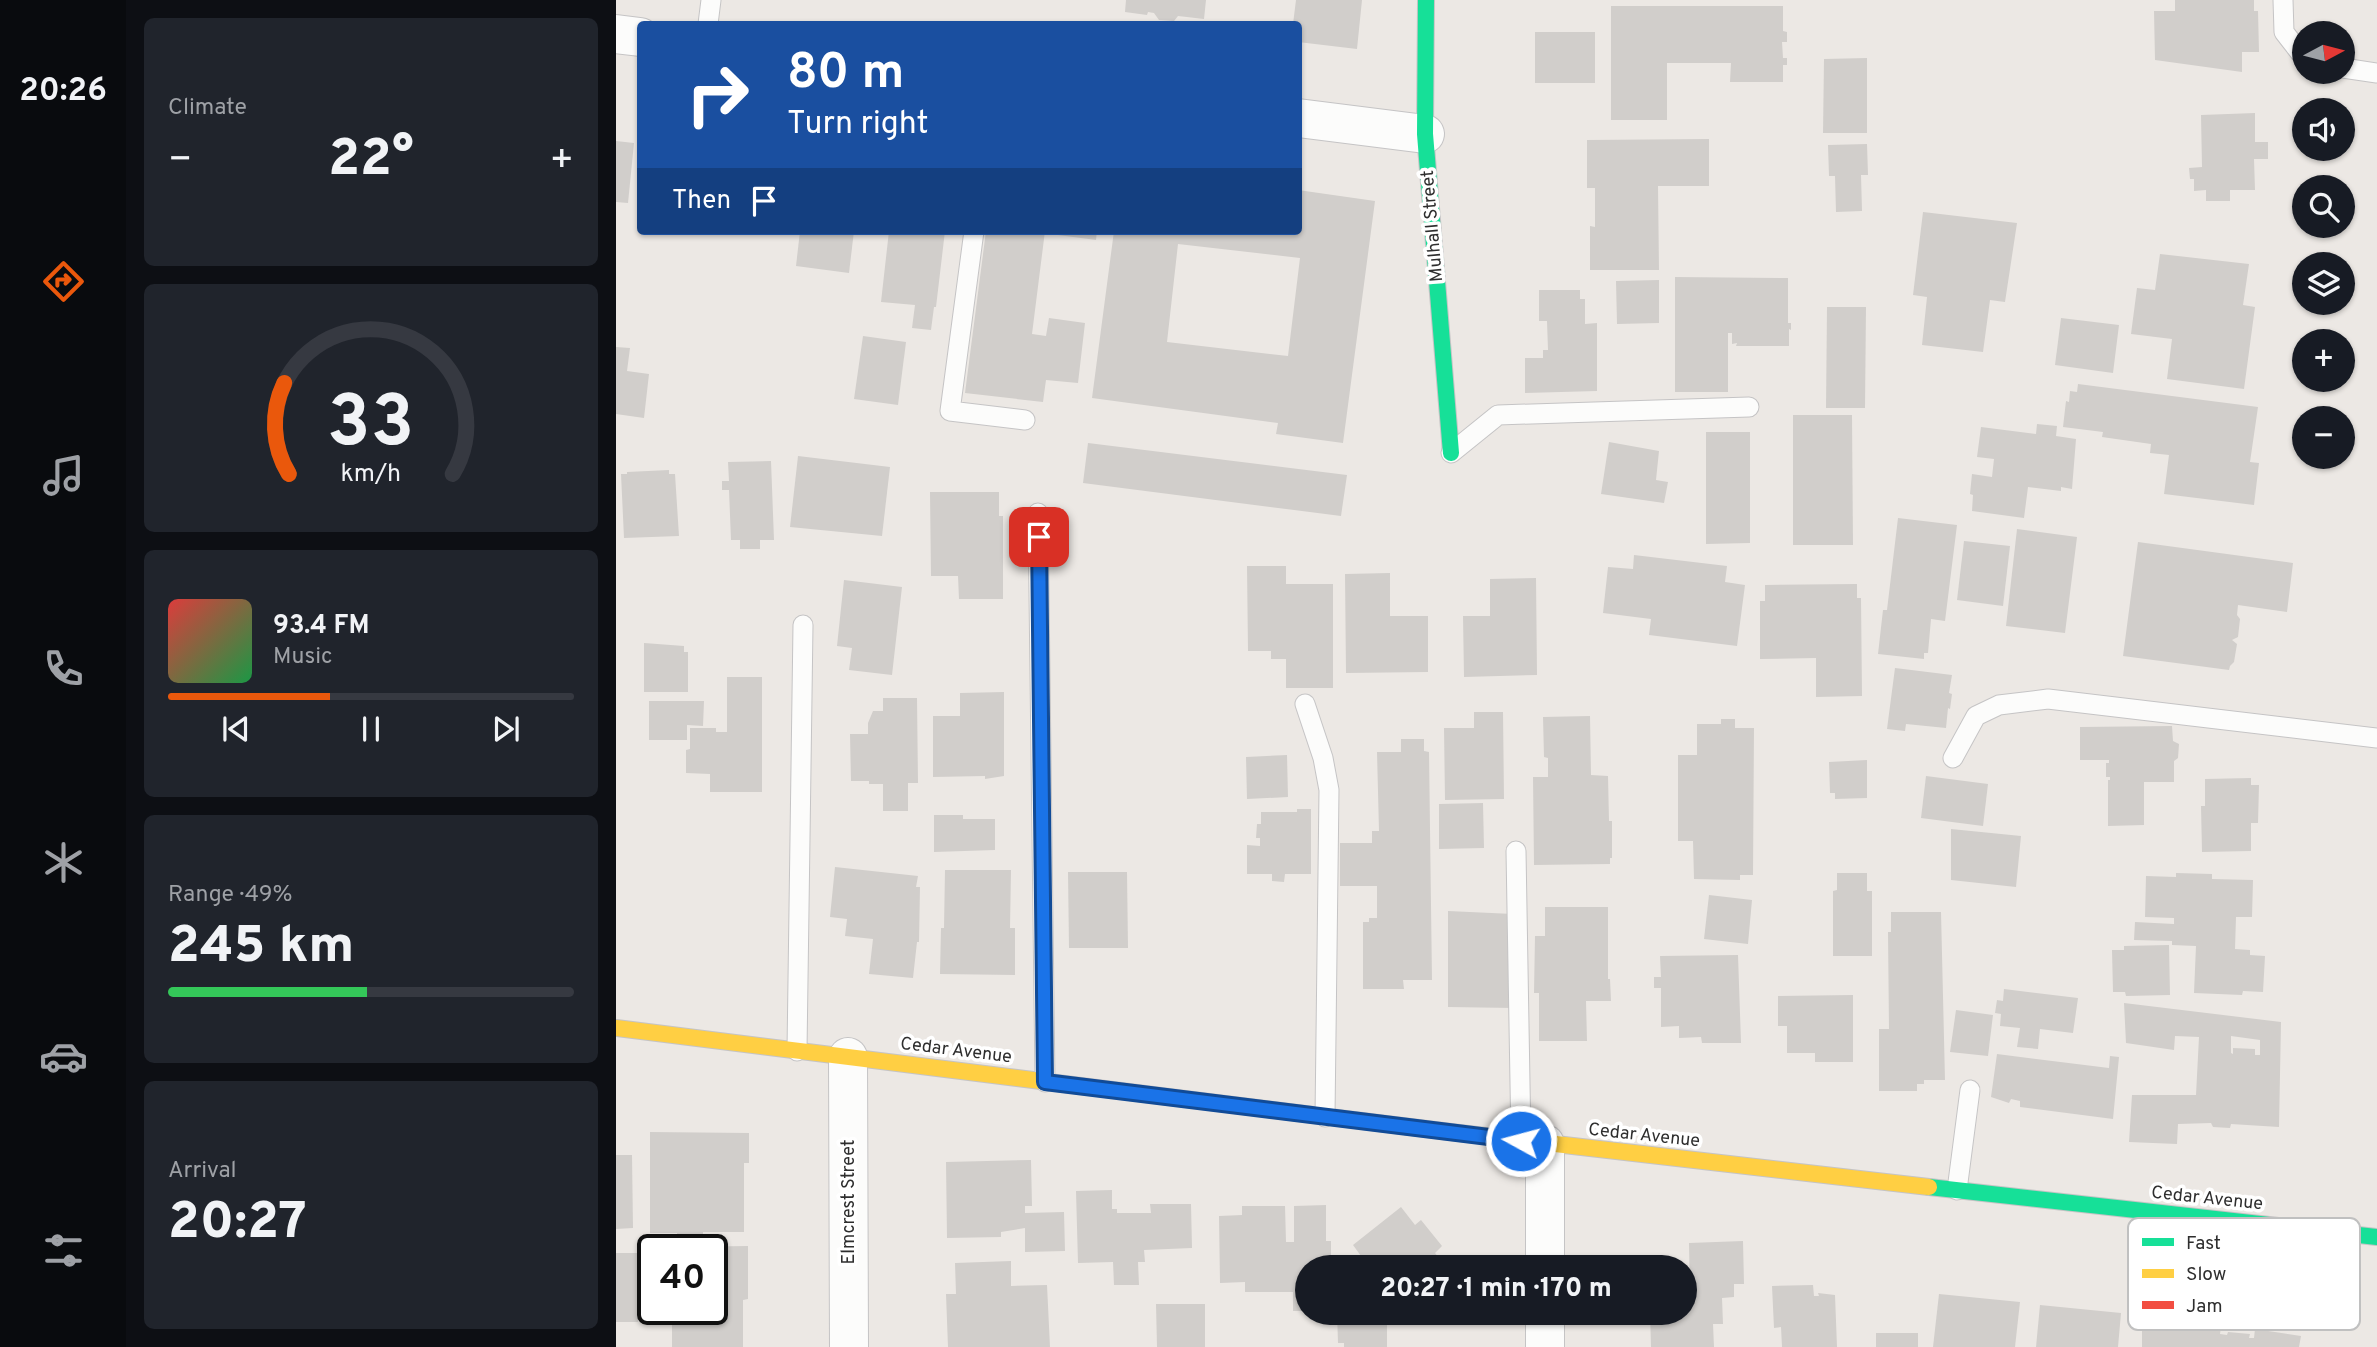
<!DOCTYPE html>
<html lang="en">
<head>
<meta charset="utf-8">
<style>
  :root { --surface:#171b24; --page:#20242c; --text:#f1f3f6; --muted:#9ea1a6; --line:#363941; --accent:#ea580c }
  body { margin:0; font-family:Overpass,sans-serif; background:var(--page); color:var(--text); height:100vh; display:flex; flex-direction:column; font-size:26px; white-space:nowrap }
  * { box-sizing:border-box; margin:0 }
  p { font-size:23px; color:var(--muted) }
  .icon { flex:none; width:38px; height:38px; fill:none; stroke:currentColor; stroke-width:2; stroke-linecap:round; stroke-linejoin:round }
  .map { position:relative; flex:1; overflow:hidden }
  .details { display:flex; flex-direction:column; gap:18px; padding:18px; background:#0d0f14; width:490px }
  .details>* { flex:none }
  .guide { position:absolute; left:21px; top:21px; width:665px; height:214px; border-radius:7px; box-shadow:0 2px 5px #0004; background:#1a4fa0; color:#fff; overflow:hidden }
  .needle { width:46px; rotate:83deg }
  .controls { position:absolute; left:1676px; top:21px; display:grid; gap:14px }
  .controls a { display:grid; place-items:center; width:63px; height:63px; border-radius:50%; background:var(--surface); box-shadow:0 2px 5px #0004; font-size:35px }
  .speed { position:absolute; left:21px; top:1234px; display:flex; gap:14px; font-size:35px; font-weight:700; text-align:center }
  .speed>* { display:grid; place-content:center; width:91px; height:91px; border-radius:50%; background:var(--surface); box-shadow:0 2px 5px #0004; line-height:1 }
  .speed .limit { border:4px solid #111; border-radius:10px; background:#fff; color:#111 }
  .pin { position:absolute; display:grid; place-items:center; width:60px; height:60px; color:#fff; margin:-30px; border-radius:14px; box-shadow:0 4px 10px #0006 }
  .me { position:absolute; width:77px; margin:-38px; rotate:277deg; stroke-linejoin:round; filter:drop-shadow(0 0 5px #0008) }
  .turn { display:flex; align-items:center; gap:24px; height:147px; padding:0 35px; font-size:32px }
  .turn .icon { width:91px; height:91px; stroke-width:2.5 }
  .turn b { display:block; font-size:49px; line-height:60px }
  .then { display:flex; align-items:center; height:66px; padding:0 35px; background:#0003; gap:14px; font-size:26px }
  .big { font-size:52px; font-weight:800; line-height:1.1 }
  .details .widget { flex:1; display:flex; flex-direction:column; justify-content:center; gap:10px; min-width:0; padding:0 24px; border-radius:10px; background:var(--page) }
  .details .dial { align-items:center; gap:0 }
  .dial svg { height:182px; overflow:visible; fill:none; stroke:var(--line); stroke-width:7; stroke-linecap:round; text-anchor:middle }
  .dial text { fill:var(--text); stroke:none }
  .song { display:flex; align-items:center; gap:21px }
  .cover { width:84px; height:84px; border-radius:10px; background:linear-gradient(135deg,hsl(0 70% 55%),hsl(140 70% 35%)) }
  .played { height:7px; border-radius:4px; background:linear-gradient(90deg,var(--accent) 40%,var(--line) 40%) }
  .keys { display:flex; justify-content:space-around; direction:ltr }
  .heat { display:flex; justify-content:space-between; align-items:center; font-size:38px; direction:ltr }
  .charge { height:10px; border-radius:5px; background:linear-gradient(90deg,#34c759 49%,var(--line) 0) }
  .trip { position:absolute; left:679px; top:1255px; width:402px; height:70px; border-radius:35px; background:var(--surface); box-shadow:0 2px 5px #0004; font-weight:800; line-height:70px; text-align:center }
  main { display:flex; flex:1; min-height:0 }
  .dock { display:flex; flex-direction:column; width:126px; justify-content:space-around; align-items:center; background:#090b0e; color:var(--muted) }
  .dock .icon { width:49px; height:49px }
  .dock .on { color:var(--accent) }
  .dock b { font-size:32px; color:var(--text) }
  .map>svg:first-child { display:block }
</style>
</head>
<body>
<main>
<nav class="dock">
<b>20:26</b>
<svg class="icon on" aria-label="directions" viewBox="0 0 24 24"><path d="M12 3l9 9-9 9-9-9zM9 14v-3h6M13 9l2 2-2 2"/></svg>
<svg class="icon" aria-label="music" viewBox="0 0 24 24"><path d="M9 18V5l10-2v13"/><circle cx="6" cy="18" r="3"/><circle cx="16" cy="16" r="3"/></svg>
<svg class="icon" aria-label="phone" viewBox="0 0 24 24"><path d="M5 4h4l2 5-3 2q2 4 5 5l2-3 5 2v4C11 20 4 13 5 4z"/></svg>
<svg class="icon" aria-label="climate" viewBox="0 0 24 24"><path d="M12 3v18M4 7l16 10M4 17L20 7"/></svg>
<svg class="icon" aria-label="car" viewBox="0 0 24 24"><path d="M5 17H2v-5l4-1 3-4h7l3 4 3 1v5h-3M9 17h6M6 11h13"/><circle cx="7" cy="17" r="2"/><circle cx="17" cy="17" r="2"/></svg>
<svg class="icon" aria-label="filters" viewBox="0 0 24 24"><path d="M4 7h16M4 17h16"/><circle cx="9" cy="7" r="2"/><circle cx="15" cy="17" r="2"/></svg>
</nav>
<section class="details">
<div class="widget"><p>Climate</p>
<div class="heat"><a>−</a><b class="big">22°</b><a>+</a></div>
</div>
<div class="widget dial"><svg viewBox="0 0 100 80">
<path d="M14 69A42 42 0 1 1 86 69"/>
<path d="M14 69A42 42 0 0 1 12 29" stroke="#ea580c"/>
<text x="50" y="56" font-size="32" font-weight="700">33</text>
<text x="50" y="72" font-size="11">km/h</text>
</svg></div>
<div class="widget">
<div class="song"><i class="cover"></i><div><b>93.4 FM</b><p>Music</p></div></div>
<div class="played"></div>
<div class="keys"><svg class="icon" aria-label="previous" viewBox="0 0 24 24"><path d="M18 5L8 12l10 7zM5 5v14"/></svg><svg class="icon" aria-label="pause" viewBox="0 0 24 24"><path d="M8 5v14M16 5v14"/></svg><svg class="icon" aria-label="next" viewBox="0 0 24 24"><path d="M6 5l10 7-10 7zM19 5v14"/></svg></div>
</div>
<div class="widget"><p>Range · 49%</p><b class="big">245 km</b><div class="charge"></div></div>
<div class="widget"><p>Arrival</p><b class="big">20:27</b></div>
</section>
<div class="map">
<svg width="1761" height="1347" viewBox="0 0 1761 1347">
  <rect width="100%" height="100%" fill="#ece8e4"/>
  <g fill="#d1cecb" fill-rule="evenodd">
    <polygon points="510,0 590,0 588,19 562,16 558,21 543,20 538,13 532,12 531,15 509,12"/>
    <polygon points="680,0 746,0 741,49 682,42 682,24 677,24"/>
    <polygon points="1559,0 1638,0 1638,11 1642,11 1643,52 1626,52 1626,72 1539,60 1538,11 1559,11"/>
    <polygon points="995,6 1167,6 1167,31 1171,32 1171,42 1166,42 1167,58 1171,58 1171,65 1167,65 1167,82 1114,82 1115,63 1051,63 1051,120 995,120"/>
    <rect x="919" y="32" width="60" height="51"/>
    <polygon points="1251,58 1251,133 1207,133 1208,59"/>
    <polygon points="1639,113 1639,142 1652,142 1652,159 1638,159 1639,190 1614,190 1614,201 1590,201 1590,190 1578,191 1578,179 1574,179 1573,168 1586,167 1585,115"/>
    <polygon points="1093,139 1093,186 1042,186 1043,270 974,270 974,226 979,227 979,188 971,188 971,140"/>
    <polygon points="0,141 18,143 12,203 0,202"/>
    <polygon points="1251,144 1252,175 1245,175 1246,211 1220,212 1219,176 1213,176 1212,145"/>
    <path d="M 682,190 L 759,201 L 727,443 L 660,434 L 662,423 L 476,398 L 498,231 L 682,231 ZM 562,244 L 684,258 L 672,356 L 551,342 Z"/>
    <polygon points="1307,212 1401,223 1389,302 1374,300 1367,352 1306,345 1311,297 1297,295"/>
    <polygon points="184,231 238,231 233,273 180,266"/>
    <polygon points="273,231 329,231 320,307 318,307 315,330 296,328 299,305 265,302"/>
    <polygon points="370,231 429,231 416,334 430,336 433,318 469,323 462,383 430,380 427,402 349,393"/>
    <polygon points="443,231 481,231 480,240 442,235"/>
    <polygon points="1544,254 1633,264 1627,305 1639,307 1628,389 1551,379 1556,339 1515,334 1521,288 1539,290"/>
    <polygon points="1059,277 1172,278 1172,323 1175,323 1175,330 1173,329 1173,346 1120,346 1121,343 1116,344 1116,333 1112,333 1112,392 1059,392"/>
    <polygon points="1043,280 1043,323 1001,324 1000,281"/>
    <polygon points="923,290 964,290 964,299 969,299 969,324 981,323 981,391 909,393 909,358 927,358 927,350 932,350 931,321 923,321"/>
    <polygon points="1211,307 1250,307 1249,408 1210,408"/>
    <polygon points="1445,318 1503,325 1497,373 1439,365"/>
    <polygon points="247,336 290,342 282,405 238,399"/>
    <polygon points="0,347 14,348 11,371 33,374 28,418 0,414"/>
    <polygon points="1462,384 1642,407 1634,462 1643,463 1638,505 1548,494 1553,455 1534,453 1535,444 1486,437 1487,432 1447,427 1450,401 1453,402 1454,391 1461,392"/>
    <polygon points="1177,415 1236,415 1237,545 1177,545"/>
    <polygon points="1421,424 1441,426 1440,436 1460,439 1456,489 1445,487 1445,491 1412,487 1408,518 1356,511 1357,495 1354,494 1356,474 1376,477 1378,459 1361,457 1365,427 1420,434"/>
    <polygon points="1090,432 1134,432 1134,543 1090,544"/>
    <polygon points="993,442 1043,451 1040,480 1052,482 1048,503 985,494"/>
    <polygon points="472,443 731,475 725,516 467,483"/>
    <polygon points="182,456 274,467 266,536 174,527"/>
    <polygon points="155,461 158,540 144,540 144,549 124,549 124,540 115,540 113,490 106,490 106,481 113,481 112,462"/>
    <polygon points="53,470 53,474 59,474 63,536 8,538 5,474 11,474 11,472"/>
    <polygon points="314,492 383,492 383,516 387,516 387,599 343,599 342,576 315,576"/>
    <polygon points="1282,518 1341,525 1329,621 1315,619 1312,653 1308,653 1308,659 1262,654 1267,610 1271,610"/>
    <polygon points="1401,529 1461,537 1449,633 1390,626"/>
    <polygon points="1348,541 1394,546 1387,606 1341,600"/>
    <polygon points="1522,542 1677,563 1671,612 1622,605 1621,615 1624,619 1622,637 1616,640 1621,644 1618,662 1614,666 1613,670 1507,656"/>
    <polygon points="1018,555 1111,566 1109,582 1129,585 1121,646 1033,635 1035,619 987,613 992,567 1017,569"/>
    <polygon points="631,566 670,566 670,584 717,584 717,688 670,688 670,659 655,659 655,651 632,651"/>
    <polygon points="774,573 774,616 812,616 812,672 730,673 729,574"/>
    <polygon points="920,578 921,675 848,677 847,616 874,616 874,579"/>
    <polygon points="228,580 286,587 276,675 233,670 236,648 221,646"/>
    <polygon points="1241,584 1241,598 1245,598 1246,696 1200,697 1200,658 1144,659 1144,601 1149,601 1149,585"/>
    <polygon points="28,643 68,646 68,652 72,652 72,692 28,692"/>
    <polygon points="1279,668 1336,675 1333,693 1336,694 1334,709 1332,708 1330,728 1290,724 1289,731 1271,729"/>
    <polygon points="111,677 146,677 146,792 94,792 94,774 70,773 70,750 74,749 74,728 100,728 100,732 111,732"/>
    <polygon points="388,692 388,776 369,779 369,776 317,777 317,716 344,716 344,693"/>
    <polygon points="267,698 301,698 302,783 292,783 292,811 267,811 267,784 253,784 253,781 235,781 234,734 252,734 252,723 257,711 267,711"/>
    <polygon points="33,701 88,701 87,726 71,725 71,740 33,740"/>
    <polygon points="858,712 887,712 888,799 829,800 828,728 858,728"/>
    <polygon points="974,716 975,775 992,776 993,821 996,821 996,858 994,858 994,864 918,865 917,777 932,777 932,758 928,757 927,717"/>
    <polygon points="1105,719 1119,719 1119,728 1138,728 1137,875 1124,875 1124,880 1078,879 1077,841 1062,841 1062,755 1081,755 1081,724 1105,724"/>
    <polygon points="1556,726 1557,741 1563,744 1562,758 1558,761 1558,782 1528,782 1528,825 1492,826 1492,780 1494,780 1494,777 1490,777 1490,763 1493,763 1493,760 1464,760 1464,727"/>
    <polygon points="785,739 808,739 808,751 813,752 816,980 787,980 788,989 747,989 747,922 753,922 753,918 761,918 761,886 724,886 724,843 756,843 756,831 763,831 761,752 785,752"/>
    <polygon points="671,755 672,797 631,799 630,757"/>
    <polygon points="1251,760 1251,798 1219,799 1219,793 1214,793 1213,762"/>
    <polygon points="1310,776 1372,784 1367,826 1305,818"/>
    <polygon points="1635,778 1635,785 1643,785 1642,823 1635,823 1635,851 1586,852 1585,806 1589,806 1589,779"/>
    <polygon points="867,803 868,848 823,849 823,804"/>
    <polygon points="681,809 695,809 695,874 669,874 668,882 656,881 656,874 631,874 631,845 644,846 644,838 640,838 641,824 645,824 645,812 681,812"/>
    <polygon points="318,815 347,815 347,819 379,819 379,850 318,852"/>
    <polygon points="1335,829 1405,836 1400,887 1335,880"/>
    <polygon points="219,867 302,876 300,887 304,887 303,942 301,942 297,978 253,974 257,939 229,936 231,919 214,917"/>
    <polygon points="329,870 395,870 394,928 399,928 399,975 324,974 325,928 328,928"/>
    <polygon points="452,872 511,872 512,948 453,948"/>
    <polygon points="1221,873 1251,873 1251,891 1256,891 1256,956 1217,956 1217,891 1221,890"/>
    <polygon points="1560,873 1596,874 1596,879 1637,880 1636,917 1620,917 1619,949 1634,950 1634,955 1649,956 1647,992 1627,991 1626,995 1578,993 1580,946 1556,945 1556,941 1518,940 1519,922 1558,924 1558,918 1529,917 1530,876 1560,877"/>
    <polygon points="1093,895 1136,900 1132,944 1088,939"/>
    <polygon points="929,907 992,907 992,979 994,979 995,1001 970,1001 971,1041 923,1041 923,993 918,993 919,936 929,936"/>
    <polygon points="832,911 897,914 898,1008 832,1007"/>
    <polygon points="1275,912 1325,912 1329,1080 1308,1080 1308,1084 1301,1084 1301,1091 1263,1091 1263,1029 1273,1029 1272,932 1275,932"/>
    <polygon points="1553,945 1554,995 1510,996 1509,992 1497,992 1496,950 1508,950 1508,946"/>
    <polygon points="1122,955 1125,1043 1086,1043 1085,1037 1063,1038 1063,1026 1045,1027 1045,988 1038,988 1038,977 1045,977 1044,956"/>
    <polygon points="1388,989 1462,998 1457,1033 1424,1029 1422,1049 1401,1047 1404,1028 1384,1026 1385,1014 1379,1013 1381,1000 1387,1001"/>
    <polygon points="1237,995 1237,1062 1199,1062 1199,1053 1171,1053 1171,1026 1162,1026 1162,996"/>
    <path d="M 1508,1003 L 1665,1022 L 1663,1127 L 1615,1124 L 1614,1128 L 1597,1127 L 1595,1123 L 1562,1124 L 1561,1144 L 1513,1142 L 1516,1095 L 1580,1095 L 1583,1037 L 1559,1036 L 1558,1050 L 1510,1043 ZM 1615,1036 L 1644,1040 L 1644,1055 L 1639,1055 L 1639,1049 L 1617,1048 L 1617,1054 L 1615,1053 Z"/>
    <polygon points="1340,1010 1377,1015 1372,1056 1334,1052"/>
    <polygon points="1381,1054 1493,1068 1494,1056 1503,1057 1497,1119 1404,1107 1404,1101 1395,1099 1393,1103 1375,1097"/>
    <polygon points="34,1132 133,1133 133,1163 128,1163 128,1232 87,1232 87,1235 61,1235 61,1233 34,1233"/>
    <polygon points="0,1155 16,1155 17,1228 0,1229"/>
    <polygon points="415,1160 416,1206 409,1206 409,1213 448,1212 449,1251 409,1252 409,1228 385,1232 385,1237 331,1238 330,1162"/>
    <polygon points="496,1190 496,1209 501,1209 501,1213 535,1213 534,1204 575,1204 576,1248 528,1250 529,1262 522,1262 523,1285 498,1285 497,1262 462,1263 460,1191"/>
    <polygon points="710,1205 710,1241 715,1241 715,1267 691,1267 691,1311 677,1311 677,1292 629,1292 629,1282 604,1283 603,1216 626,1215 626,1206 669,1206 670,1242 678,1242 678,1206"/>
    <polygon points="785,1207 799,1225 805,1220 826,1246 819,1253 830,1267 753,1267 737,1245"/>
    <polygon points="1127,1241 1128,1284 1118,1284 1118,1297 1106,1298 1107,1324 1097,1324 1098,1347 1035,1347 1034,1312 1069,1312 1069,1292 1074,1292 1073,1243"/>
    <polygon points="132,1246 132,1299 127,1300 127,1347 56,1347 56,1325 83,1325 84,1316 62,1316 62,1309 96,1309 96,1250 61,1250 61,1247"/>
    <polygon points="0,1253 21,1253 22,1322 0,1322"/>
    <polygon points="395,1261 395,1286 431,1285 434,1347 332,1347 330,1294 340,1294 339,1263"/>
    <polygon points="1197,1285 1198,1296 1203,1296 1202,1293 1219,1295 1221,1347 1166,1347 1165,1327 1158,1328 1156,1286"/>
    <polygon points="1323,1294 1404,1302 1399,1347 1317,1347"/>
    <polygon points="540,1304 589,1304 589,1347 541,1347"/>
    <polygon points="1424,1305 1505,1313 1502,1347 1420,1347"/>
    <polygon points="721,1312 771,1312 771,1347 728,1347 728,1343 722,1343"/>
    <polygon points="1546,1318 1593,1324 1592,1326 1605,1327 1604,1334 1611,1335 1612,1332 1634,1334 1633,1338 1638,1338 1639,1329 1685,1336 1683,1347 1526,1347 1526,1325 1545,1327"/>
    <rect x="1260" y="1333" width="42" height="14"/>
  </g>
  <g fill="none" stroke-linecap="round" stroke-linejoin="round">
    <g stroke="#c5c4c5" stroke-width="21">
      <g id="lane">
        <polyline points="1667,0 1668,32 1689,59"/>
        <polyline points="92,24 95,0"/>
        <polyline points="1727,68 1761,73"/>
        <polyline points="358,231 334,411 409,420"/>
        <polyline points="835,453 882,415 1133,407"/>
        <polyline points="422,513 429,1082"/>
        <polyline points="689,704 707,758 713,790 709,1117"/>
        <polyline points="1337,758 1360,716 1383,705 1432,699 1761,738"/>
        <polyline points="900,851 905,1141"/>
        <polyline points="181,1051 187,625"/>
        <polyline points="1341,1190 1354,1090"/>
      </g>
    </g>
    <g stroke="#c5c4c5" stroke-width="40">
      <g id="street">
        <polyline points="0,34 24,37"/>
        <polyline points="682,118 809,134"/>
        <polyline points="232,1057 233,1347"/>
        <polyline points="929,1267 929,1144"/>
        <polyline points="929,1347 929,1312"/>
      </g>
    </g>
    <g stroke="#c5c4c5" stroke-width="18">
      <g id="fast">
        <polyline points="810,0 809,134 835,453"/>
        <polyline points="1313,1187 1761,1237"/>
      </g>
    </g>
    <g stroke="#c5c4c5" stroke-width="18">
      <g id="slow">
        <polyline points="0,1028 465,1086"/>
        <polyline points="835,1132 1313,1187"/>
      </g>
    </g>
    <g stroke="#c5c4c5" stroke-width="18">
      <polyline id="jam" points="465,1086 835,1132"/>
    </g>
    <use href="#lane" stroke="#fcfcfb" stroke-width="19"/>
    <use href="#street" stroke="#fcfcfb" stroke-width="38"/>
    <use href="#fast" stroke="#16e098" stroke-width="16"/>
    <use href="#slow" stroke="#ffcf43" stroke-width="16"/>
    <use href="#jam" stroke="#f24e42" stroke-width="16"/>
  </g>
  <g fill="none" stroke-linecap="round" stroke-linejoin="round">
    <g stroke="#114b97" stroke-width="18">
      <polyline id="route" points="423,537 429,1082 905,1141"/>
    </g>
    <use href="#route" stroke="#1a73e8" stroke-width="12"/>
  </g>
  <g text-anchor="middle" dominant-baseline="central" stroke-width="7" stroke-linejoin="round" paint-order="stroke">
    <g font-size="18" fill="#2e2e2e" stroke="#fff">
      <text transform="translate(817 226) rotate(-95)">Mulhall Street</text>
      <text transform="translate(340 1051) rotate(7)">Cedar Avenue</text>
      <text transform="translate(1028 1136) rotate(6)">Cedar Avenue</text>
      <text transform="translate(1591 1199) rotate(6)">Cedar Avenue</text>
      <text transform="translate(233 1202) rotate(-90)">Elmcrest Street</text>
    </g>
  </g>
  <rect x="1512" y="1218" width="232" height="112" rx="10" fill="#fff" stroke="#c0c0c0" stroke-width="2"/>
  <rect x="1526" y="1238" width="32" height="8" fill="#16e098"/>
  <rect x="1526" y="1269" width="32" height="9" fill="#ffcf43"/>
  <rect x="1526" y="1301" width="32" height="8" fill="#f24e42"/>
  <g font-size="19" fill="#2e2e2e">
    <text x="1570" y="1249">Fast</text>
    <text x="1570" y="1280">Slow</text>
    <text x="1570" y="1312">Jam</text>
  </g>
</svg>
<div class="controls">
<a><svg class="needle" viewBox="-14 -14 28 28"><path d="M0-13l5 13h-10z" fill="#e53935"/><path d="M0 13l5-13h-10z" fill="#9ea1a6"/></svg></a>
<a><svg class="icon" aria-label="sound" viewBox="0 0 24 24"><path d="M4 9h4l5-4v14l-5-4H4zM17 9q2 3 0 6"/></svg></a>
<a><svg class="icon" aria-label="search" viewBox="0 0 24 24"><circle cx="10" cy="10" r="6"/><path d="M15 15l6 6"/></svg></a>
<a><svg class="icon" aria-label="layers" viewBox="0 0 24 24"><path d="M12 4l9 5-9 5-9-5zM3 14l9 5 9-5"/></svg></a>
<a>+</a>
<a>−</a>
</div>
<div class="speed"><div class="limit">40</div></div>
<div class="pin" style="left:423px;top:537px;background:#d93025"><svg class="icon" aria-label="arrive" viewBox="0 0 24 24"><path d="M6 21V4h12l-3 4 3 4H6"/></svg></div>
<svg class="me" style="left:905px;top:1141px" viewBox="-20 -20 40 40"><circle r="17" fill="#1a73e8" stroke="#fff" stroke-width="3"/><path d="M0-11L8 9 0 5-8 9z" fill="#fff"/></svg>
<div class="trip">20:27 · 1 min · 170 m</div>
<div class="guide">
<div class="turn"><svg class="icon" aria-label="right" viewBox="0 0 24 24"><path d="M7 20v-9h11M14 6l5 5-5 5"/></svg><div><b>80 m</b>Turn right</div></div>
<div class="then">Then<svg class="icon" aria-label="arrive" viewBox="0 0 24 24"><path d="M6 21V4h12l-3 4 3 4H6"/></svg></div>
</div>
</div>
</main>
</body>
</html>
